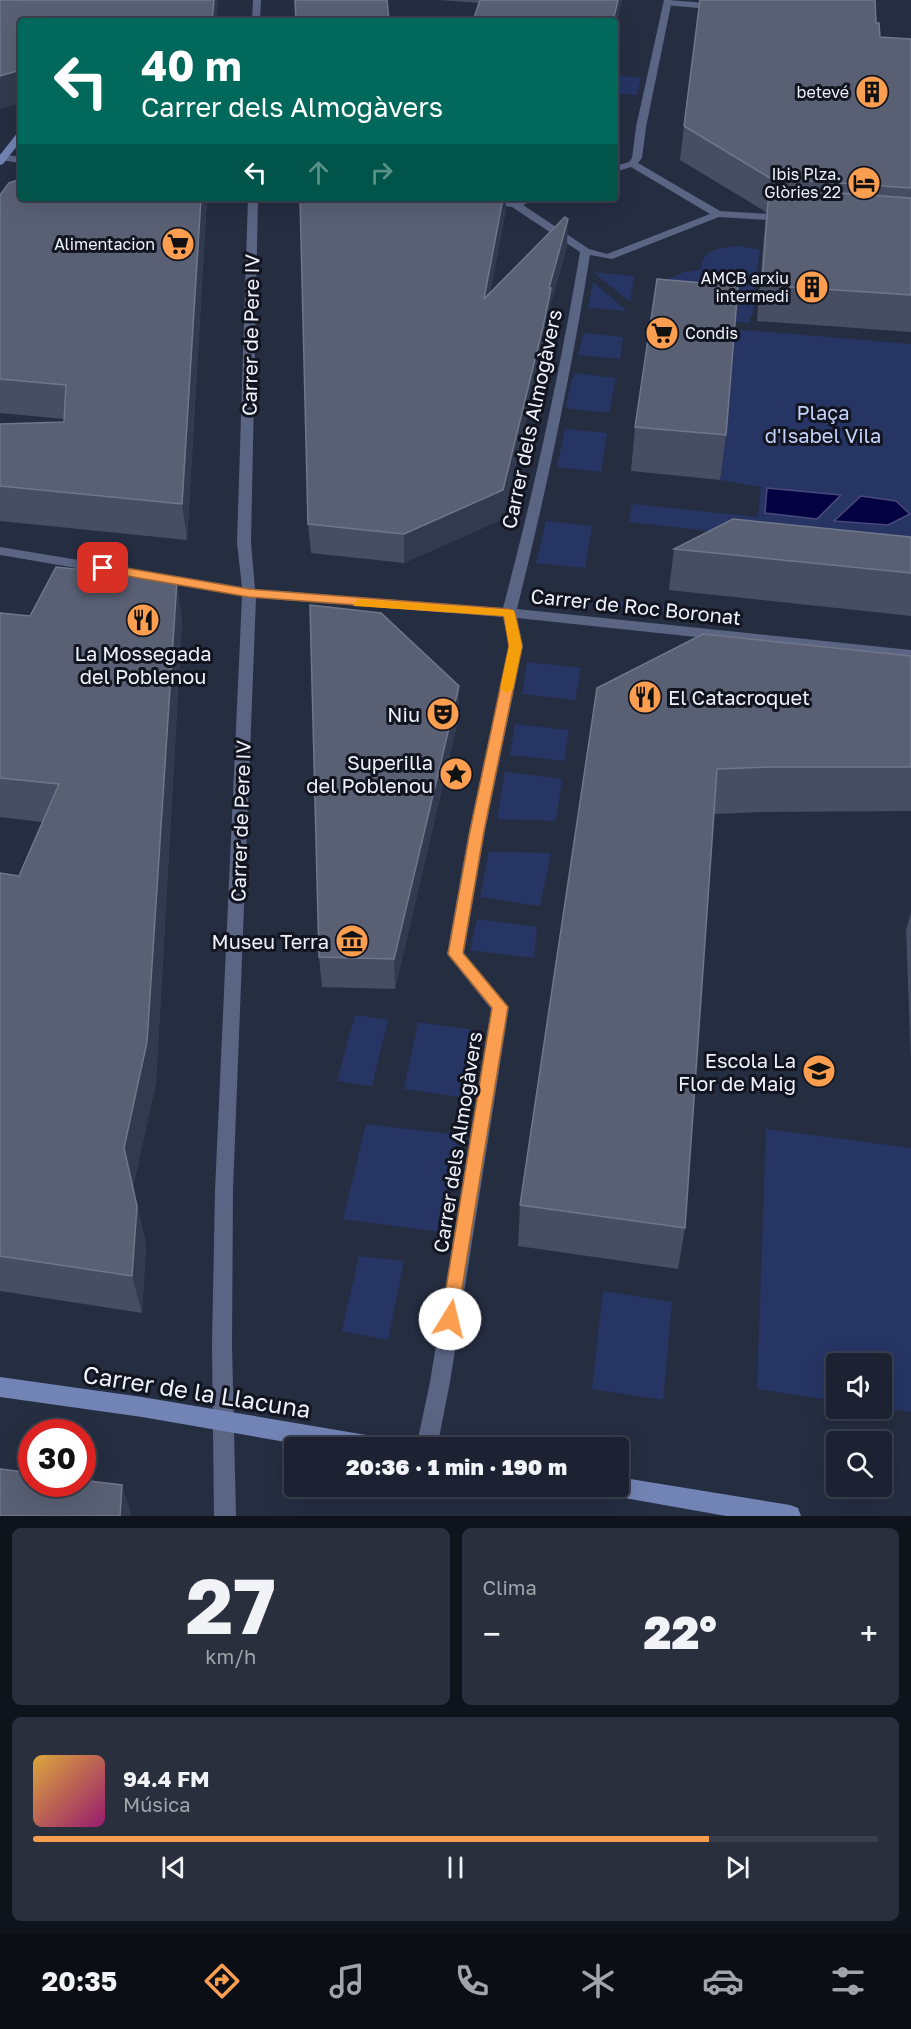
<!DOCTYPE html>
<html lang="es">
<head>
<meta charset="utf-8">
<style>
  :root { --surface:#1c2231; --page:#292f3d; --text:#f1f3f6; --muted:#a0a4ab; --line:#3a3f4d; --accent:#fb9e50 }
  body { margin:0; font-family:"Golos Text",sans-serif; background:var(--page); color:var(--text); height:100vh; display:flex; flex-direction:column; font-size:22px; white-space:nowrap }
  * { box-sizing:border-box; margin:0 }
  p { font-size:20px; color:var(--muted) }
  .icon { flex:none; width:33px; height:33px; fill:none; stroke:currentColor; stroke-width:2; stroke-linecap:round; stroke-linejoin:round }
  .map { position:relative; height:1516px; overflow:hidden }
  .panel { display:flex; flex-direction:column; gap:12px; padding:12px; background:#0f131b; flex:1 }
  .panel>* { flex:none }
  .banner { position:absolute; left:18px; top:18px; width:600px; height:183px; border-radius:6px; box-shadow:0 6px 24px #0002,0 0 0 2px var(--line); background:#00695c; color:#fff; overflow:hidden }
  .controls { position:absolute; left:826px; top:1353px; display:grid; gap:12px }
  .controls a { display:grid; place-items:center; width:66px; height:66px; border-radius:6px; background:var(--surface); box-shadow:0 6px 24px #0002,0 0 0 2px var(--line); font-size:30px }
  .speed { position:absolute; left:18px; top:1419px; display:flex; gap:12px; font-size:30px; font-weight:700; text-align:center }
  .speed>* { display:grid; place-content:center; width:78px; height:78px; border-radius:50%; background:var(--surface); box-shadow:0 6px 24px #0002,0 0 0 2px var(--line); line-height:1 }
  .speed .limit { border:9px solid #d22; background:#fff; color:#111 }
  .pin { position:absolute; display:grid; place-items:center; width:51px; height:51px; color:#fff; margin:-26px; border-radius:12px; box-shadow:0 3px 9px #0006 }
  .me { position:absolute; width:66px; margin:-33px; rotate:9deg; stroke-linejoin:round; filter:drop-shadow(0 0 4px #0008) }
  .turn { display:flex; align-items:center; gap:21px; height:126px; padding:0 24px; font-size:27px }
  .turn .icon { width:78px; height:78px; stroke-width:2.5 }
  .turn b { display:block; font-size:42px; line-height:51px }
  .lanes { display:flex; align-items:center; height:57px; padding:0 24px; background:#0003; justify-content:center; gap:30px; direction:ltr }
  .lanes .off { opacity:.35 }
  .big { font-size:45px; font-weight:800; line-height:1.1 }
  .panel .card { flex:1; display:flex; flex-direction:column; justify-content:center; gap:9px; min-width:0; padding:0 21px; border-radius:9px; background:var(--page) }
  .panel .dial { align-items:center; gap:0 }
  .dial b { font-size:78px; line-height:1 }
  .song { display:flex; align-items:center; gap:18px }
  .cover { width:72px; height:72px; border-radius:9px; background:linear-gradient(135deg,hsl(40 70% 55%),hsl(320 70% 35%)) }
  .played { height:6px; border-radius:3px; background:linear-gradient(90deg,var(--accent) 80%,var(--line) 80%) }
  .keys { display:flex; justify-content:space-around; direction:ltr }
  .heat { display:flex; justify-content:space-between; align-items:center; font-size:33px; direction:ltr }
  .panel .tiles { flex:1; display:grid; gap:12px; grid-template-columns:1fr 1fr }
  .card:last-child { grid-column:span 2 }
  .trip { position:absolute; left:284px; top:1437px; width:345px; height:60px; border-radius:6px; background:var(--surface); box-shadow:0 6px 24px #0002,0 0 0 2px var(--line); font-weight:800; line-height:60px; text-align:center }
  .dock { display:flex; height:96px; justify-content:space-around; align-items:center; background:#0b0e14; color:var(--muted) }
  .dock .icon { width:42px; height:42px }
  .dock .active { color:var(--accent) }
  .dock b { font-size:27px; color:var(--text) }
  .map>svg:first-child { display:block }
</style>
</head>
<body>
<div class="map">
<svg width="911" height="1516" viewBox="0 0 911 1516">
  <rect width="100%" height="100%" fill="#252d41"/>
  <g fill="#263564">
    <polygon points="620,76 641,78 637,95 615,93"/>
    <path d="M 740,246 L 760,250 L 754,289 L 756,290 L 752,317 L 750,317 L 749,323 L 698,319 L 665,280 L 684,272 L 702,269 C 699,248 725,247 740,246 Z"/>
    <polygon points="593,272 634,276 630,302"/>
    <polygon points="593,282 627,311 588,308"/>
    <polygon points="732,329 911,344 911,554 629,522 632,504 758,517 761,487 720,480"/>
    <polygon points="584,333 623,337 620,359 578,355"/>
    <polygon points="574,373 616,378 609,413 565,408"/>
    <polygon points="565,429 607,433 601,472 557,467"/>
    <polygon points="546,521 592,526 585,568 536,563"/>
    <polygon points="616,601 675,607 674,613 615,606"/>
    <polygon points="527,662 581,668 575,700 522,694"/>
    <polygon points="515,724 569,730 564,761 510,755"/>
    <polygon points="505,772 562,779 556,821 497,819"/>
    <polygon points="489,852 551,853 540,906 480,897"/>
    <polygon points="477,919 537,927 534,958 470,950"/>
    <polygon points="355,1015 388,1020 372,1086 337,1081"/>
    <polygon points="418,1022 479,1031 467,1098 404,1089"/>
    <polygon points="366,1124 459,1135 440,1232 343,1219"/>
    <polygon points="766,1129 911,1148 911,1412 882,1408 882,1364 837,1364 837,1401 757,1389"/>
    <polygon points="359,1256 404,1261 388,1340 342,1331"/>
    <polygon points="603,1291 672,1302 663,1400 592,1389"/>
  </g>
  <g fill="#040242" stroke="#4a4a7a" stroke-width="1.5">
    <polygon points="767,488 841,495 817,519 765,513"/>
    <polygon points="861,496 896,501 910,514 888,525 834,521"/>
  </g>
  <g fill="none" stroke-linecap="round" stroke-linejoin="round">
    <polygon fill="#5a6584" fill-rule="evenodd" points="668,0 720,4 724,7 720,10 665,5 665,1"/>
    <g fill="#5a6584" fill-rule="evenodd">
      <polygon points="253,0 261,0 260,21 252,21"/>
      <path d="M 664,0 L 672,0 L 646,127 L 642,158 L 638,163 L 720,211 L 785,215 L 790,218 L 785,221 L 719,217 L 612,259 L 590,255 C 571,375 546,492 517,609 L 911,650 L 911,660 L 517,618 L 523,646 L 485,831 L 464,953 L 509,1007 L 450,1382 L 437,1448 L 416,1448 L 430,1382 L 491,1009 L 447,954 L 469,831 L 509,646 L 503,617 L 256,598 L 233,1190 L 232,1345 L 236,1516 L 214,1516 L 212,1345 L 215,1190 L 242,596 L 0,555 L 0,547 L 242,587 L 237,543 L 248,198 L 258,198 L 251,543 L 255,589 L 503,608 C 534,491 560,372 580,252 L 512,207 L 460,201 L 455,198 L 514,201 L 523,198 L 538,198 L 523,205 L 589,249 L 607,254 L 710,214 L 631,167 L 615,172 L 615,166 L 629,162 L 632,158 L 636,127 Z"/>
      <polygon points="0,154 21,157 21,163 0,160"/>
    </g>
    <g fill="#7284b5" fill-rule="evenodd">
      <polygon points="21,131 21,141 3,164 0,165 0,155 18,132"/>
      <polygon points="0,1377 142,1397 384,1438 391,1441 394,1448 320,1448 142,1417 0,1397"/>
      <polygon points="618,1477 790,1505 798,1508 801,1516 726,1516 602,1494 600,1486 618,1486"/>
    </g>
  </g>
  <g fill="#474e64">
    <polygon points="439,0 622,0 615,29 615,21 479,3"/>
    <polygon points="876,23 880,37 911,39 911,332 757,321 766,212 680,160 684,126"/>
    <polygon points="0,195 21,198 207,198 187,540 0,521 0,424 64,422 64,419 0,413"/>
    <polygon points="300,198 508,198 506,198 506,209 490,293 567,246 550,306 550,315 541,355 503,519 404,563 311,553 308,524"/>
    <polygon points="635,427 726,435 720,480 631,471"/>
    <polygon points="911,537 911,616 669,590 674,549"/>
    <polygon points="0,613 30,616 182,620 156,1082 133,1187 146,1244 142,1313 0,1291 0,873 19,876 42,822 0,817"/>
    <polygon points="911,656 911,811 762,812 714,814 685,1228 678,1269 518,1246 520,1205 597,688"/>
    <polygon points="459,716 395,989 322,987 319,957"/>
    <polygon points="911,912 911,1061 906,930"/>
  </g>
  <g fill="#323a4f">
    <polygon points="214,0 218,0 217,21 212,21"/>
    <polygon points="618,0 622,0 615,29 615,21 613,21"/>
    <polygon points="21,70 21,103 0,109 0,76"/>
    <polygon points="201,198 207,198 187,540 182,504"/>
    <polygon points="503,198 506,198 506,209 484,326 484,299"/>
    <polygon points="568,219 567,246 550,306 550,315 541,355 503,519 404,563 404,534 549,288"/>
    <polygon points="177,580 182,620 156,1082 133,1187 146,1244 142,1313 132,1276 124,1148"/>
    <polygon points="459,686 459,716 395,989 394,959"/>
    <polygon points="122,1485 131,1513 131,1516 120,1516"/>
  </g>
  <g fill="#596074" stroke="#70778a" stroke-width="1.5">
    <polygon points="0,0 214,0 212,21 21,21 21,70 0,76"/>
    <polygon points="295,0 387,0 389,21 296,21"/>
    <polygon points="480,0 618,0 613,21 473,21"/>
    <polygon points="700,0 875,0 876,23 879,23 880,37 911,39 911,188 770,178 684,126"/>
    <polygon points="21,179 21,198 201,198 182,504 0,486 0,424 64,422 66,385 0,379 0,195 9,183"/>
    <polygon points="769,188 911,198 911,295 762,285"/>
    <polygon points="300,198 503,198 484,299 565,217 568,219 549,288 551,288 543,327 503,490 404,534 308,524"/>
    <polygon points="657,279 738,286 726,435 635,427"/>
    <polygon points="733,519 911,537 911,573 674,549"/>
    <polygon points="56,567 177,580 147,1042 124,1148 137,1206 132,1276 0,1256 0,873 19,876 59,784 0,778 0,613 30,616"/>
    <polygon points="310,605 381,613 459,686 394,959 319,957"/>
    <polygon points="703,634 911,656 911,767 771,767 717,769 685,1228 520,1205 597,688"/>
    <polygon points="0,1469 32,1473 32,1484 82,1484 82,1480 122,1485 120,1516 0,1516"/>
  </g>
  <polygon fill="#fb9e50" stroke="#a36734" stroke-width="1.5" points="103,564 249,589 509,609 515,613 522,646 484,831 463,953 508,1007 456,1325 450,1328 443,1325 441,1319 492,1008 448,954 470,831 509,646 504,616 249,597 99,571 99,565"/>
  <polygon fill="#f59e0b" points="359,599 514,610 522,646 513,689 507,693 500,689 509,646 504,616 354,606 353,603"/>
  <defs>
    <g id="building-disc" transform="scale(1.725)"><circle r="9.5" fill="#fb9e50" stroke="#12151f"/><path d="M-4-6H4V6H1V3H-1V6H-4ZM-2.5-4.3h1.7v1.8h-1.7ZM.8-4.3h1.7v1.8H.8ZM-2.5-1h1.7V.8h-1.7ZM.8-1h1.7V.8H.8Z" fill="#111"/></g>
    <g id="hotel-disc" transform="scale(1.725)"><circle r="9.5" fill="#fb9e50" stroke="#12151f"/><path d="M-6-4.5h1.5V1H6V5H4.5V3h-9V5H-6ZM-4 0a1.8 1.8 0 1 1 3.6 0ZM.5 0V-2.5h3Q6-2.5 6 0Z" fill="#111"/></g>
    <g id="supermarket-disc" transform="scale(1.725)"><circle r="9.5" fill="#fb9e50" stroke="#12151f"/><path d="M-6-5.5h2.5l.6 2H6L4.5 2H-2.5L-4.4-4H-6ZM-1.5 3.2a1.3 1.3 0 1 0 .1 0ZM3 3.2a1.3 1.3 0 1 0 .1 0Z" fill="#111"/></g>
    <g id="restaurant-disc" transform="scale(1.725)"><circle r="9.5" fill="#fb9e50" stroke="#12151f"/><path d="M-5-6h1v4h1v-4h1v4h1v-4h1v5L-1.5 .5V6h-2V.5L-5-1ZM5-6V6H3V1.5H1.5Q1.5-4 5-6Z" fill="#111"/></g>
    <g id="theatre-disc" transform="scale(1.725)"><circle r="9.5" fill="#fb9e50" stroke="#12151f"/><path d="M-5-5.5Q0-4 5-5.5V0Q5 5 0 6Q-5 5-5 0ZM-3.3-2.5H-1v1.5H-3.3ZM1-2.5H3.3v1.5H1ZM-2.8 1Q0 5.5 2.8 1Z" fill="#111"/></g>
    <g id="sight-disc" transform="scale(1.725)"><circle r="9.5" fill="#fb9e50" stroke="#12151f"/><path d="M0-6L1.8-2.2L6-1.7L2.9 1.2L3.7 5.4L0 3.3L-3.7 5.4L-2.9 1.2L-6-1.7L-1.8-2.2Z" fill="#111"/></g>
    <g id="museum-disc" transform="scale(1.725)"><circle r="9.5" fill="#fb9e50" stroke="#12151f"/><path d="M0-6L6-3V-2H-6V-3ZM-5-1h2V3h-2ZM-1-1h2V3h-2ZM3-1h2V3H3ZM-6 4H6V6H-6Z" fill="#111"/></g>
    <g id="school-disc" transform="scale(1.725)"><circle r="9.5" fill="#fb9e50" stroke="#12151f"/><path d="M0-5L7-2L0 1L-7-2ZM-4 1L0 2.5L4 1V4Q0 6-4 4Z" fill="#111"/></g>
  </defs>
  <g fill-rule="evenodd">
    <use href="#building-disc" x="872" y="92"/>
    <use href="#hotel-disc" x="864" y="183"/>
    <use href="#supermarket-disc" x="178" y="244"/>
    <use href="#building-disc" x="812" y="287"/>
    <use href="#supermarket-disc" x="662" y="333"/>
    <use href="#restaurant-disc" x="143" y="620"/>
    <use href="#restaurant-disc" x="645" y="697"/>
    <use href="#theatre-disc" x="443" y="714"/>
    <use href="#sight-disc" x="456" y="774"/>
    <use href="#museum-disc" x="352" y="941"/>
    <use href="#school-disc" x="819" y="1071"/>
  </g>
  <g text-anchor="middle" dominant-baseline="central" stroke-width="6" stroke-linejoin="round" paint-order="stroke">
    <g font-size="16" fill="#eef2fd" stroke="#12151f" text-anchor="end">
      <text x="849" y="92">betevé</text>
      <text x="841" y="174">Ibis Plza.<tspan x="841" dy="18">Glòries 22</tspan></text>
      <text x="155" y="244">Alimentacion</text>
      <text x="789" y="278">AMCB arxiu<tspan x="789" dy="18">intermedi</tspan></text>
      <text x="685" y="333" text-anchor="start">Condis</text>
    </g>
    <g font-size="20" fill="#eef2fd" stroke="#12151f">
      <text transform="translate(250 335) rotate(-89)">Carrer de Pere IV</text>
      <text transform="translate(531 419) rotate(-78)">Carrer dels Almogàvers</text>
      <text transform="translate(636 606) rotate(6)">Carrer de Roc Boronat</text>
      <text transform="translate(240 821) rotate(-88)">Carrer de Pere IV</text>
      <text transform="translate(457 1142) rotate(-81)">Carrer dels Almogàvers</text>
    </g>
    <g font-size="20" fill="#c3d3fa" stroke="#12151f">
      <text x="823" y="412">Plaça<tspan x="823" dy="23">d'Isabel Vila</tspan></text>
    </g>
    <g font-size="20" fill="#eef2fd" stroke="#12151f" text-anchor="end">
      <text x="143" y="653" text-anchor="middle">La Mossegada<tspan x="143" dy="23">del Poblenou</tspan></text>
      <text x="668" y="697" text-anchor="start">El Catacroquet</text>
      <text x="420" y="714">Niu</text>
      <text x="433" y="762">Superilla<tspan x="433" dy="23">del Poblenou</tspan></text>
      <text x="329" y="941">Museu Terra</text>
      <text x="796" y="1060">Escola La<tspan x="796" dy="23">Flor de Maig</tspan></text>
    </g>
    <g font-size="24" fill="#eef2fd" stroke="#12151f">
      <text transform="translate(197 1391) rotate(9)">Carrer de la Llacuna</text>
    </g>
  </g>
</svg>
<div class="controls">
<a><svg class="icon" aria-label="sound" viewBox="0 0 24 24"><path d="M4 9h4l5-4v14l-5-4H4zM17 9q2 3 0 6"/></svg></a>
<a><svg class="icon" aria-label="search" viewBox="0 0 24 24"><circle cx="10" cy="10" r="6"/><path d="M15 15l6 6"/></svg></a>
</div>
<div class="speed"><div class="limit">30</div></div>
<div class="pin" style="left:103px;top:568px;background:#d93025"><svg class="icon" aria-label="arrive" viewBox="0 0 24 24"><path d="M6 21V4h12l-3 4 3 4H6"/></svg></div>
<svg class="me" style="left:450px;top:1319px" viewBox="-20 -20 40 40"><circle r="19" fill="#fff"/><path d="M0-13L10 11 0 6-10 11z" fill="#fb9e50"/></svg>
<div class="trip">20:36 · 1 min · 190 m</div>
<div class="banner">
<div class="turn"><svg class="icon" aria-label="left" viewBox="0 0 24 24"><path d="M17 20v-9H6M10 6l-5 5 5 5"/></svg><div><b>40 m</b>Carrer dels Almogàvers</div></div>
<div class="lanes"><svg class="icon" aria-label="left" viewBox="0 0 24 24"><path d="M17 20v-9H6M10 6l-5 5 5 5"/></svg><svg class="icon off" aria-label="ahead" viewBox="0 0 24 24"><path d="M12 20V5M6 11l6-6 6 6"/></svg><svg class="icon off" aria-label="right" viewBox="0 0 24 24"><path d="M7 20v-9h11M14 6l5 5-5 5"/></svg></div>
</div>
</div>
<section class="panel">
<div class="tiles">
<div class="card dial"><b>27</b><p>km/h</p></div>
<div class="card"><p>Clima</p>
<div class="heat"><a>−</a><b class="big">22°</b><a>+</a></div>
</div>
<div class="card">
<div class="song"><i class="cover"></i><div><b>94.4 FM</b><p>Música</p></div></div>
<div class="played"></div>
<div class="keys"><svg class="icon" aria-label="previous" viewBox="0 0 24 24"><path d="M18 5L8 12l10 7zM5 5v14"/></svg><svg class="icon" aria-label="pause" viewBox="0 0 24 24"><path d="M8 5v14M16 5v14"/></svg><svg class="icon" aria-label="next" viewBox="0 0 24 24"><path d="M6 5l10 7-10 7zM19 5v14"/></svg></div>
</div>
</div>
</section>
<nav class="dock">
<b>20:35</b>
<svg class="icon active" aria-label="directions" viewBox="0 0 24 24"><path d="M12 3l9 9-9 9-9-9zM9 14v-3h6M13 9l2 2-2 2"/></svg>
<svg class="icon" aria-label="music" viewBox="0 0 24 24"><path d="M9 18V5l10-2v13"/><circle cx="6" cy="18" r="3"/><circle cx="16" cy="16" r="3"/></svg>
<svg class="icon" aria-label="phone" viewBox="0 0 24 24"><path d="M5 4h4l2 5-3 2q2 4 5 5l2-3 5 2v4C11 20 4 13 5 4z"/></svg>
<svg class="icon" aria-label="climate" viewBox="0 0 24 24"><path d="M12 3v18M4 7l16 10M4 17L20 7"/></svg>
<svg class="icon" aria-label="car" viewBox="0 0 24 24"><path d="M5 17H2v-5l4-1 3-4h7l3 4 3 1v5h-3M9 17h6M6 11h13"/><circle cx="7" cy="17" r="2"/><circle cx="17" cy="17" r="2"/></svg>
<svg class="icon" aria-label="filters" viewBox="0 0 24 24"><path d="M4 7h16M4 17h16"/><circle cx="9" cy="7" r="2"/><circle cx="15" cy="17" r="2"/></svg>
</nav>
</body>
</html>
